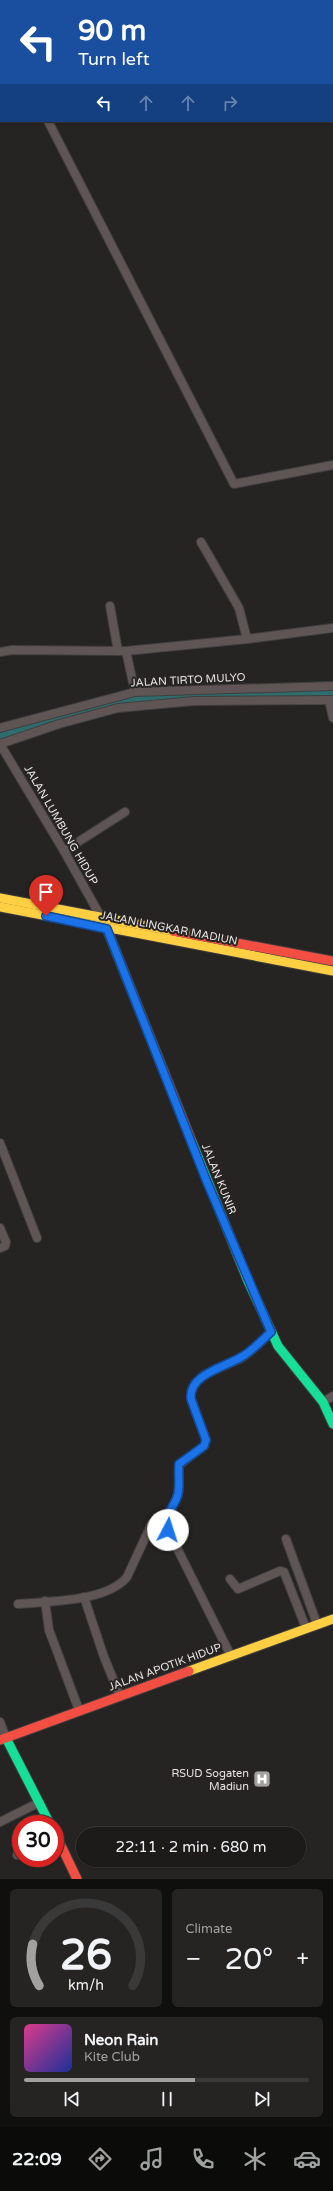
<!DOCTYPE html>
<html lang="en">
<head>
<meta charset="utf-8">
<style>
  :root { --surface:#1c1b1a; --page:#252423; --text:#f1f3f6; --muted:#a0a1a2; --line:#3a3939; --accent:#a3a1a0 }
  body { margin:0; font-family:"Varela Round",sans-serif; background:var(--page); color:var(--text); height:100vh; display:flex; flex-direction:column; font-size:15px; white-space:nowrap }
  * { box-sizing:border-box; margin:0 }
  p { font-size:13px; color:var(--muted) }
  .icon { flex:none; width:22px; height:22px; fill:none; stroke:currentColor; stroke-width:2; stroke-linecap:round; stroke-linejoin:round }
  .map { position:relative; height:1879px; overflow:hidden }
  .drawer { display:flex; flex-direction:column; gap:10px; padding:10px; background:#0f0f0e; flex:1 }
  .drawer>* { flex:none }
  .top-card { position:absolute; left:0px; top:0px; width:333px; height:122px; box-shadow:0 1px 3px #0004,0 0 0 1px var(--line); background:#1a4fa0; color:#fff; overflow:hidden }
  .speed { position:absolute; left:12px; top:1815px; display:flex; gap:8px; font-size:20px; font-weight:700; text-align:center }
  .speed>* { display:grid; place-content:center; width:52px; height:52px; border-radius:50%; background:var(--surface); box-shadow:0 1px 3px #0004,0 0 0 1px var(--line); line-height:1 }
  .speed .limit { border:6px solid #d22; background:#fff; color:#111 }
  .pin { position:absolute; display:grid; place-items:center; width:34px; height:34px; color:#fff; margin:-41px -17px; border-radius:50% 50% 50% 0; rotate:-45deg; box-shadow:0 0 4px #0007 }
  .pin .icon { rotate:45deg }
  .me { position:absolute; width:44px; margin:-22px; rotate:5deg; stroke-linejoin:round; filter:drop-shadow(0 0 3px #0008) }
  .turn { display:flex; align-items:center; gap:14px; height:84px; padding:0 12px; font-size:18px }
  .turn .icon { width:52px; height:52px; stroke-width:2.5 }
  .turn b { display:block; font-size:28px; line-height:34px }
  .lanes { display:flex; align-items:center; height:38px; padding:0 12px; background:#0003; justify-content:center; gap:20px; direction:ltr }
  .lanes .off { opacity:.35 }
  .big { font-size:30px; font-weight:600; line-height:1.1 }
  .drawer .tile { flex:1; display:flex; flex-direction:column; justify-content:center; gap:6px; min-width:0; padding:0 14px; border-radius:6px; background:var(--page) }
  .drawer .dial { align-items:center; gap:0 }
  .dial svg { height:104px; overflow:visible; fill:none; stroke:var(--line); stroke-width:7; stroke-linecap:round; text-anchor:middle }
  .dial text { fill:var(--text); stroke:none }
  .song { display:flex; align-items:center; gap:12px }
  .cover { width:48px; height:48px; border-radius:6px; background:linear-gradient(135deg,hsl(330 70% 55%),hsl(230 70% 35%)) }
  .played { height:4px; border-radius:2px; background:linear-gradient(90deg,var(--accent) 60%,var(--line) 60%) }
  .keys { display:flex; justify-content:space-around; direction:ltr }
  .heat { display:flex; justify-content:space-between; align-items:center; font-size:22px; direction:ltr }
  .drawer .tiles { flex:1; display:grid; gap:10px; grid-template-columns:1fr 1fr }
  .tile:last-child { grid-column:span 2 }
  .trip { position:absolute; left:76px; top:1827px; width:230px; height:40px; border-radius:20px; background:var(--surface); box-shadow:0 1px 3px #0004,0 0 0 1px var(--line); font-weight:600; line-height:40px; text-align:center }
  .menu { display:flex; height:64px; justify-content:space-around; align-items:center; background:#0b0b0a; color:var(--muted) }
  .menu .icon { width:28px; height:28px }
  .menu .current { color:var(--accent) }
  .menu b { font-size:18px; color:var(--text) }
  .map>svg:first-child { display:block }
</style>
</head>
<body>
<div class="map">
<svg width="333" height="1879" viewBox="0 0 333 1879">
  <rect width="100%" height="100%" fill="#262423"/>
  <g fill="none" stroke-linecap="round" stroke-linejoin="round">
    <polyline stroke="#2e6d6e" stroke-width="8" points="0,735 73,713 124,701 156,697 333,692"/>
    <g stroke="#403f3f" stroke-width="10">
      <g id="street">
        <polyline points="0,26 1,28"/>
        <polyline points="48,121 234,484 333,465"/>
        <polyline points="201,542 239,608 247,639"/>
        <polyline points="110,606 118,651"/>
        <polyline points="126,651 135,692"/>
        <polyline points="0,652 12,650 126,651 247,639 333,628"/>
        <polyline points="329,700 333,718"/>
        <polyline points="0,728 135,692 333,686"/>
        <polyline points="0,744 59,724 118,708 194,701 333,700"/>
        <polyline points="0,744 64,851 102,919"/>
        <polyline points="64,851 125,812"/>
        <polyline points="0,1143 37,1238"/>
        <polyline points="0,1228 6,1242 5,1246 0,1248"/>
        <polyline points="323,1402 333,1396"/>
        <polyline points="286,1539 317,1624"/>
        <polyline points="230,1579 238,1589 280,1571 284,1572 306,1628"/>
        <polyline points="84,1597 104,1657 120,1696"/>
        <polyline points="45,1601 49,1630 79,1710"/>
        <path d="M 18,1604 C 48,1601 107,1602 127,1577 L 152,1523 L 168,1514"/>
        <path d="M 231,1656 L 168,1530 C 163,1514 175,1507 178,1494 C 180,1485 178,1474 179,1465 L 204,1446 L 206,1440 L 191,1399 C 188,1374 226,1367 243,1357 C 253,1350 262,1340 271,1332"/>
        <polyline points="0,1722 6,1738"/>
        <polyline points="0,1822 38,1803"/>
        <polyline points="17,1855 21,1853"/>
      </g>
    </g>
    <g stroke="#403f3f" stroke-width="11">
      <g id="fast">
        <polyline points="192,1142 248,1281 278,1346 323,1402 333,1424"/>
        <polyline points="6,1738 50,1824"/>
      </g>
    </g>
    <g stroke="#403f3f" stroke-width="11">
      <g id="slow">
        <polyline points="0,898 173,931"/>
        <polyline points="0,907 333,971"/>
        <polyline points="189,1671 333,1619"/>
      </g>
    </g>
    <g stroke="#403f3f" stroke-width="11">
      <g id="jam">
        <polyline points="107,929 192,1142"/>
        <polyline points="173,931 333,961"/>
        <polyline points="0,1740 189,1671"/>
        <polyline points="55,1833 77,1879"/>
      </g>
    </g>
    <use href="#street" stroke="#5f5554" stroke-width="8"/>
    <use href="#fast" stroke="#16e098" stroke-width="9"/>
    <use href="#slow" stroke="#ffcf43" stroke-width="9"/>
    <use href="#jam" stroke="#f24e42" stroke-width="9"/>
  </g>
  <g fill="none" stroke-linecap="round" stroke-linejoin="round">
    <g stroke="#114b97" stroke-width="10">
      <path id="route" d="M 46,916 L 107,929 L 207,1182 L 271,1332 C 262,1340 253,1350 243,1356 C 226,1367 188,1374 191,1399 L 206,1440 L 204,1446 L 179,1464 C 178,1474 180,1485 178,1494 C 175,1507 163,1514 168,1530"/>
    </g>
    <use href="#route" stroke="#1a73e8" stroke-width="7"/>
  </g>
  <defs>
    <g id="hospital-square" transform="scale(0.9)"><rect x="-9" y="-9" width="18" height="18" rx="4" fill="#a3a1a0" stroke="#272422"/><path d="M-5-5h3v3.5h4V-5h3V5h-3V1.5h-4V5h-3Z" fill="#fff"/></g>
  </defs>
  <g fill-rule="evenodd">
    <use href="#hospital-square" x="262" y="1779"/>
  </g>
  <g text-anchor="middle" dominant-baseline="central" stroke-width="4" stroke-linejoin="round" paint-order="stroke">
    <g font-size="11" fill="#e7e5e3" stroke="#272422">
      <text transform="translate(188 680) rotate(-3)">JALAN TIRTO MULYO</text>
      <text transform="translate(61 825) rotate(60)">JALAN LUMBUNG HIDUP</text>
      <text transform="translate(169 928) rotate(11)">JALAN LINGKAR MADIUN</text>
      <text transform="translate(219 1179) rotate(68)">JALAN KUNIR</text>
      <text transform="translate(165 1667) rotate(-20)">JALAN APOTIK HIDUP</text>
    </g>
    <g font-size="11" fill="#e7e5e3" stroke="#272422" text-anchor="end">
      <text x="249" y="1773">RSUD Sogaten<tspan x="249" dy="13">Madiun</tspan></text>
    </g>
  </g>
</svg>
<div class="speed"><div class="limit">30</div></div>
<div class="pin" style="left:46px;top:916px;background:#d93025"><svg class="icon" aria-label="arrive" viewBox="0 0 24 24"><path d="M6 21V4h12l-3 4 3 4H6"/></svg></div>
<svg class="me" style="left:168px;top:1530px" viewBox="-20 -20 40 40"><circle r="19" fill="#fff"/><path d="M0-13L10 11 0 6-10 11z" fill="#1a73e8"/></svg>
<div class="trip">22:11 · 2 min · 680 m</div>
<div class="top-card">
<div class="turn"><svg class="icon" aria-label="left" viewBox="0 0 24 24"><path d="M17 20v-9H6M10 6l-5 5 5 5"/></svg><div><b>90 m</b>Turn left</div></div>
<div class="lanes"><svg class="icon" aria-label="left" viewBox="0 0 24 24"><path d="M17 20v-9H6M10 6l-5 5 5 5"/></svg><svg class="icon off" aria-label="ahead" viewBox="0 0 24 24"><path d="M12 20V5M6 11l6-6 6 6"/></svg><svg class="icon off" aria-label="ahead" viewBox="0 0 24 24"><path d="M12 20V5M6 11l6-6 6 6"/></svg><svg class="icon off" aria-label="right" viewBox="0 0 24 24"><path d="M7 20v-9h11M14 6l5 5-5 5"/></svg></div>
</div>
</div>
<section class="drawer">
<div class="tiles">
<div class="tile dial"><svg viewBox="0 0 100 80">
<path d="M14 69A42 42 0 1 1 86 69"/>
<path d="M14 69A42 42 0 0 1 9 37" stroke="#a3a1a0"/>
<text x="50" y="56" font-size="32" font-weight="700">26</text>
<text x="50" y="72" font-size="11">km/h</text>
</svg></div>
<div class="tile"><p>Climate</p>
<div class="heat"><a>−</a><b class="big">20°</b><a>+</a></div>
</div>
<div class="tile">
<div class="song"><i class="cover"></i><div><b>Neon Rain</b><p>Kite Club</p></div></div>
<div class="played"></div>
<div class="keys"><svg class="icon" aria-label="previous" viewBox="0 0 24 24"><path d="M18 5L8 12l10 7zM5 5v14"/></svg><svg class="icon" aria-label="pause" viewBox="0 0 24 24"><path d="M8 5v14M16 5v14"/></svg><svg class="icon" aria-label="next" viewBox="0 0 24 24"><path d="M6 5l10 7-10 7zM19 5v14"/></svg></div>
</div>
</div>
</section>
<nav class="menu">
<b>22:09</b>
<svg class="icon current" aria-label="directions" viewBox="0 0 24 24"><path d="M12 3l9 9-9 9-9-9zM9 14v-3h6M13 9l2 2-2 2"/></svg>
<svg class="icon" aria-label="music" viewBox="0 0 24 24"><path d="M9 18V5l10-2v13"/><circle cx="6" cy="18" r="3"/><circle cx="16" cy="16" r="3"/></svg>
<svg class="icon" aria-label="phone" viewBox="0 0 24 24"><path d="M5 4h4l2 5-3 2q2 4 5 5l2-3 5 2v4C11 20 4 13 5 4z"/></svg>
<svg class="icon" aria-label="climate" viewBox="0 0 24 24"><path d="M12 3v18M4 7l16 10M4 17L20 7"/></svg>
<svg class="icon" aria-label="car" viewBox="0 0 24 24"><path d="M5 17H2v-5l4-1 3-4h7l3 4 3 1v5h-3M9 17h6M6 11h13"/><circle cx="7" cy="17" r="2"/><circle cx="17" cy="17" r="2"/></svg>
</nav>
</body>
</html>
